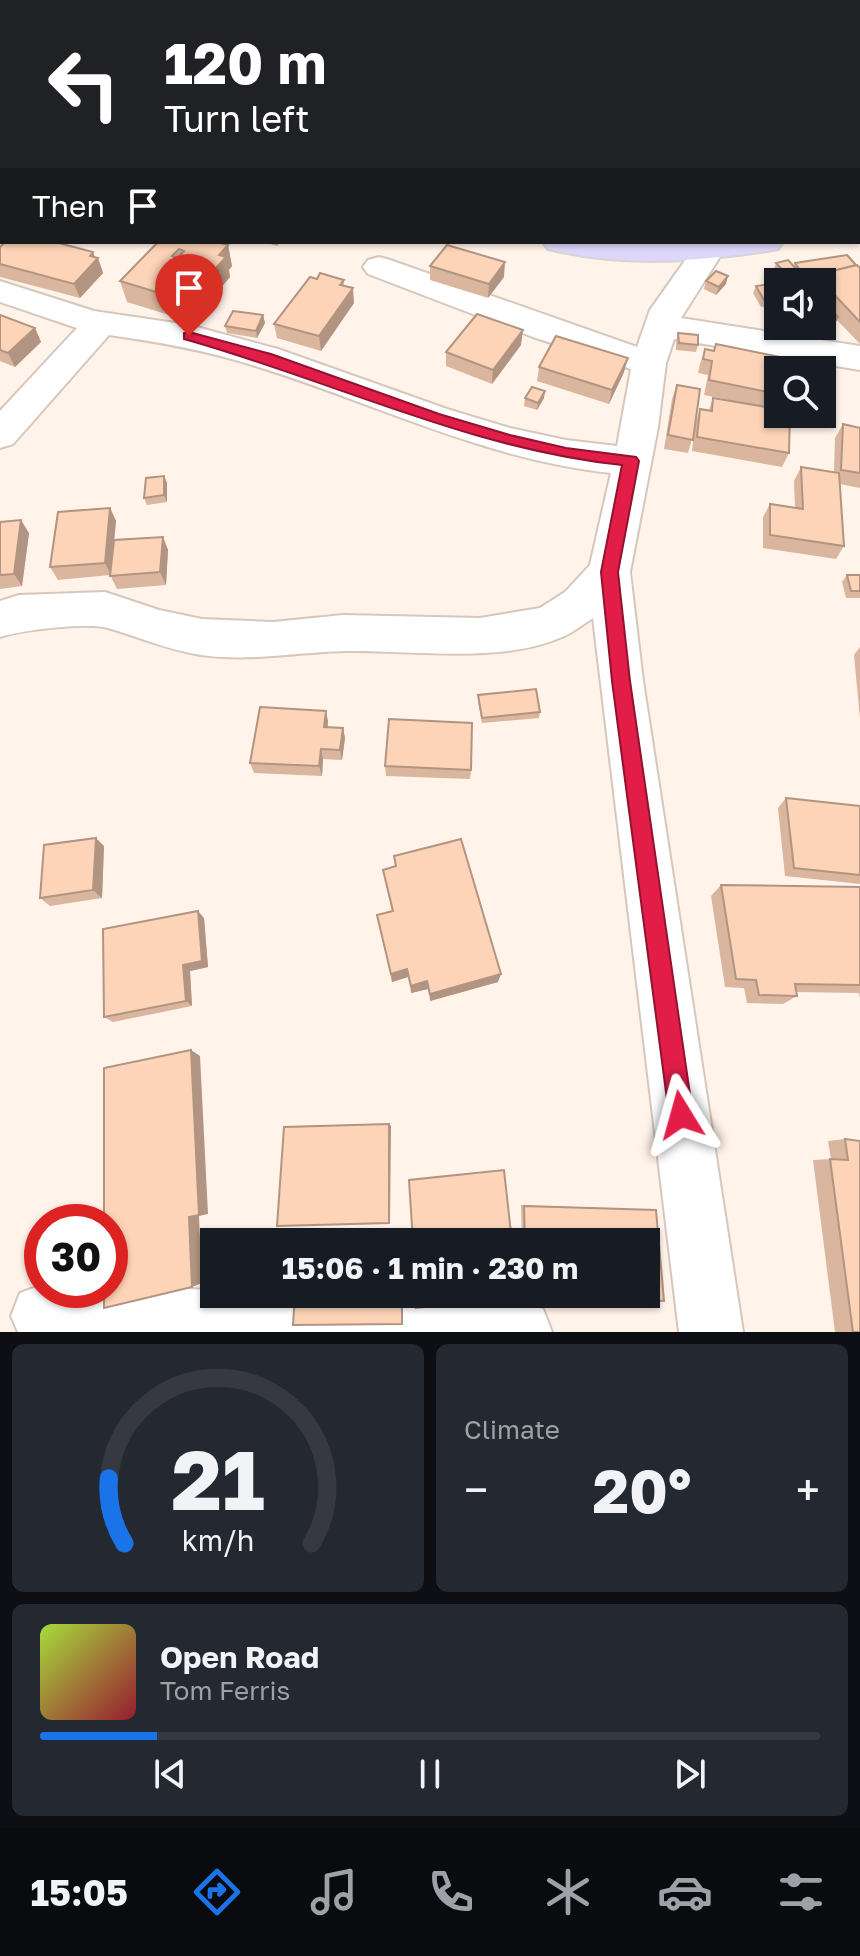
<!DOCTYPE html>
<html lang="en">
<head>
<meta charset="utf-8">
<style>
  :root { --surface:#171b24; --page:#242831; --text:#f1f3f6; --muted:#9ea1a6; --line:#363941; --accent:#1a73e8 }
  body { margin:0; font-family:"Golos Text",sans-serif; background:var(--page); color:var(--text); height:100vh; display:flex; flex-direction:column; font-size:30px; white-space:nowrap }
  * { box-sizing:border-box; margin:0 }
  p { font-size:26px; color:var(--muted) }
  .icon { flex:none; width:44px; height:44px; fill:none; stroke:currentColor; stroke-width:2; stroke-linecap:round; stroke-linejoin:round }
  .map { position:relative; height:1332px; overflow:hidden }
  .panel { display:flex; flex-direction:column; gap:12px; padding:12px; background:#0d0f14; flex:1 }
  .panel>* { flex:none }
  .top-card { position:absolute; left:0px; top:0px; width:860px; height:244px; box-shadow:0 2px 6px #0004; background:#202124; color:#fff; overflow:hidden }
  .controls { position:absolute; left:764px; top:268px; display:grid; gap:16px }
  .controls a { display:grid; place-items:center; width:72px; height:72px; border-radius:0px; background:var(--surface); box-shadow:0 2px 6px #0004; font-size:40px }
  .speed { position:absolute; left:24px; top:1204px; display:flex; gap:16px; font-size:40px; font-weight:700; text-align:center }
  .speed>* { display:grid; place-content:center; width:104px; height:104px; border-radius:50%; background:var(--surface); box-shadow:0 2px 6px #0004; line-height:1 }
  .speed .limit { border:12px solid #d22; background:#fff; color:#111 }
  .pin { position:absolute; display:grid; place-items:center; width:68px; height:68px; color:#fff; margin:-82px -34px; border-radius:50% 50% 50% 0; rotate:-45deg; box-shadow:0 0 8px #0007 }
  .pin .icon { rotate:45deg }
  .me { position:absolute; width:88px; margin:-44px; rotate:352deg; stroke-linejoin:round; filter:drop-shadow(0 0 6px #0008) }
  .turn { display:flex; align-items:center; gap:28px; height:168px; padding:0 32px; font-size:36px }
  .turn .icon { width:104px; height:104px; stroke-width:2.5 }
  .turn b { display:block; font-size:56px; line-height:68px }
  .then { display:flex; align-items:center; height:76px; padding:0 32px; background:#0003; gap:16px; font-size:30px }
  .big { font-size:60px; font-weight:700; line-height:1.1 }
  .panel .card { flex:1; display:flex; flex-direction:column; justify-content:center; gap:12px; min-width:0; padding:0 28px; border-radius:12px; background:var(--page) }
  .panel .dial { align-items:center; gap:0 }
  .dial svg { height:208px; overflow:visible; fill:none; stroke:var(--line); stroke-width:7; stroke-linecap:round; text-anchor:middle }
  .dial text { fill:var(--text); stroke:none }
  .song { display:flex; align-items:center; gap:24px }
  .cover { width:96px; height:96px; border-radius:12px; background:linear-gradient(135deg,hsl(80 70% 55%),hsl(350 70% 35%)) }
  .played { height:8px; border-radius:4px; background:linear-gradient(90deg,var(--accent) 15%,var(--line) 15%) }
  .keys { display:flex; justify-content:space-around; direction:ltr }
  .heat { display:flex; justify-content:space-between; align-items:center; font-size:44px; direction:ltr }
  .panel .tiles { flex:1; display:grid; gap:12px; grid-template-columns:1fr 1fr }
  .card:last-child { grid-column:span 2 }
  .trip { position:absolute; left:200px; top:1228px; width:460px; height:80px; border-radius:0px; background:var(--surface); box-shadow:0 2px 6px #0004; font-weight:700; line-height:80px; text-align:center }
  .dock { display:flex; height:128px; justify-content:space-around; align-items:center; background:#090b0e; color:var(--muted) }
  .dock .icon { width:56px; height:56px }
  .dock .active { color:var(--accent) }
  .dock b { font-size:36px; color:var(--text) }
  .map>svg:first-child { display:block }
</style>
</head>
<body>
<div class="map">
<svg width="860" height="1332" viewBox="0 0 860 1332">
  <rect width="100%" height="100%" fill="#fff3ea"/>
  <g fill="none" stroke-linecap="round" stroke-linejoin="round">
    <g stroke="#d6c7bd" stroke-width="4">
      <g id="minor">
        <polygon points="371,0 402,0 403,2 372,2"/>
        <polygon points="662,0 691,0 692,2 663,2"/>
        <polygon points="860,33 860,51 858,52 858,34"/>
        <path d="M 707,242 L 718,245 L 723,252 L 681,318 L 860,346 L 860,370 L 674,339 L 666,363 L 658,427 L 630,572 L 643,681 L 743,1332 L 679,1332 L 593,618 C 583,624 573,633 562,637 C 502,664 411,650 346,651 C 297,652 250,662 201,655 C 168,650 139,637 108,628 C 87,622 21,630 0,637 L 0,601 L 19,595 L 105,592 L 159,610 L 202,619 L 273,622 L 343,615 L 480,618 L 540,608 L 565,592 L 590,565 L 611,473 C 482,459 373,402 252,365 C 205,350 158,342 109,335 L 13,444 L 0,448 L 0,411 L 77,328 L 0,302 L 0,281 L 94,311 L 189,325 L 278,349 L 447,409 L 510,428 L 566,440 L 617,446 L 631,369 L 533,337 L 368,274 L 363,267 L 368,260 L 379,257 L 390,260 L 637,347 L 650,310 L 696,245 Z"/>
        <polygon points="42,1285 42,1290 110,1290 110,1286 214,1290 214,1294 341,1294 520,1300 543,1309 552,1332 18,1332 11,1316 20,1293"/>
      </g>
    </g>
    <g stroke="#d6d5d4" stroke-width="4">
      <g id="major">
        <polygon points="0,69 2,70 2,86 0,85"/>
        <polygon points="858,219 860,219 858,238"/>
        <path d="M 543,242 L 783,242 L 778,249 L 767,251 C 693,262 621,267 548,249 Z"/>
      </g>
    </g>
    <use href="#minor" fill="#fff" fill-rule="evenodd"/>
    <use href="#major" fill="#dfd6fb" fill-rule="evenodd"/>
  </g>
  <g fill="#dab69e">
    <polygon points="60,0 82,0 79,2 66,2"/>
    <polygon points="117,0 162,0 159,2 118,2"/>
    <polygon points="235,0 271,0 269,2 243,2"/>
    <rect x="431" y="0" width="52" height="2"/>
    <polygon points="498,0 566,0 573,2 503,2"/>
    <polygon points="694,0 733,0 730,2 695,2 696,1"/>
    <polygon points="858,100 860,100 860,180 858,181"/>
    <polygon points="0,202 2,203 2,242 55,242 98,258 103,273 80,298 0,277 0,247 3,243 0,243"/>
    <polygon points="158,242 228,245 232,266 229,270 230,277 192,322 127,302 120,281"/>
    <polygon points="264,242 281,242 277,246"/>
    <polygon points="776,263 794,266 795,263 856,265 860,268 860,344 837,320 835,324 822,327 821,326 822,282 808,282 806,279 784,282 774,270"/>
    <polygon points="430,266 504,277 488,298 430,280"/>
    <polygon points="317,279 344,280 344,286 354,303 321,351 277,338 274,324"/>
    <polygon points="706,281 726,284 716,295 704,289"/>
    <polygon points="778,283 778,305 761,307 753,293 756,286"/>
    <polygon points="0,315 35,328 41,342 15,367 0,361"/>
    <polygon points="263,315 265,323 257,338 227,333 225,326"/>
    <polygon points="678,333 698,345 696,352 676,350 676,341"/>
    <polygon points="716,344 778,370 778,414 789,453 782,467 692,451 694,432 688,453 664,449 672,399 677,385 696,422 700,409 709,410 713,398 754,405 704,395 708,375 698,373 700,364 705,349 713,351"/>
    <polygon points="521,345 492,384 446,366 446,352"/>
    <polygon points="539,367 624,372 609,404 537,381"/>
    <polygon points="525,398 544,398 537,410 524,406"/>
    <polygon points="843,424 860,428 860,488 840,484 844,546 836,559 763,548 763,517 770,504 795,508 794,481 801,467 834,472 835,438"/>
    <polygon points="164,476 167,483 167,502 147,505 144,498"/>
    <polygon points="110,508 116,521 114,540 163,537 168,550 166,585 117,589 110,575 58,580 50,567"/>
    <polygon points="0,522 29,533 22,586 0,589"/>
    <polygon points="847,575 860,575 860,598 846,598 842,582"/>
    <polygon points="860,647 860,719 854,655"/>
    <polygon points="478,695 540,712 539,718 482,723 478,701"/>
    <polygon points="328,721 328,727 343,728 345,738 342,760 323,759 322,776 254,773 250,763"/>
    <polygon points="385,766 471,770 470,779 386,776"/>
    <polygon points="786,798 860,806 860,884 785,876 778,808"/>
    <polygon points="104,846 102,898 50,906 40,898"/>
    <polygon points="394,856 498,982 430,1001 428,989 411,993 408,977 392,982 377,915 392,911 383,870 395,866"/>
    <polygon points="721,885 860,887 860,998 859,993 796,992 797,996 783,1004 747,1003 744,988 725,987 711,896"/>
    <polygon points="204,918 208,967 190,971 192,1006 113,1022 104,1017"/>
    <polygon points="845,1139 860,1141 860,1332 835,1332 813,1160 831,1159 828,1141"/>
    <polygon points="521,1205 656,1210 664,1301 526,1296 524,1294 646,1294 646,1242 522,1242"/>
  </g>
  <g fill="#b19481">
    <polygon points="142,0 162,0 159,2 143,2"/>
    <polygon points="214,0 225,0 222,2 211,2"/>
    <polygon points="1,100 2,132 0,134 0,101"/>
    <polygon points="228,245 232,266 229,270 230,277 192,322 186,301 219,255"/>
    <polygon points="93,252 96,260 98,258 103,273 80,298 74,284 90,256"/>
    <polygon points="505,262 504,277 488,298 489,284"/>
    <polygon points="810,272 806,279 799,281 802,273"/>
    <polygon points="728,276 726,284 716,295 719,287"/>
    <polygon points="353,288 354,303 321,351 319,336"/>
    <polygon points="263,315 265,323 257,338 256,331"/>
    <polygon points="838,317 835,324 822,327 826,320"/>
    <polygon points="35,328 41,342 15,367 8,353"/>
    <polygon points="523,330 521,345 492,384 493,370"/>
    <polygon points="628,358 624,372 609,404 612,390"/>
    <polygon points="545,391 544,398 537,410 538,403"/>
    <polygon points="164,476 167,483 167,502 164,495"/>
    <polygon points="110,508 116,521 111,575 105,563"/>
    <polygon points="21,520 29,533 22,586 14,574"/>
    <polygon points="163,537 168,550 166,585 160,572"/>
    <polygon points="326,711 328,721 326,738 324,727"/>
    <polygon points="343,728 345,738 342,760 340,750"/>
    <polygon points="321,749 323,759 322,776 319,766"/>
    <polygon points="96,838 104,846 102,898 93,890"/>
    <polygon points="198,911 204,918 208,967 190,971 192,1006 186,1001 183,965"/>
    <polygon points="407,969 408,977 392,982 391,974"/>
    <polygon points="501,974 498,982 430,1001 430,994"/>
    <polygon points="427,981 428,989 411,993 411,986"/>
    <polygon points="191,1050 200,1056 208,1214 199,1216 202,1283 192,1287 189,1217"/>
    <polygon points="389,1124 391,1126 390,1222 389,1223"/>
  </g>
  <g fill="#fdd4b8" stroke="#b19481" stroke-width="2" fill-rule="evenodd">
    <polygon points="191,0 214,0 211,2 199,2"/>
    <polygon points="532,0 563,0 569,2 530,2"/>
    <polygon points="635,0 672,0 679,2 632,2"/>
    <polygon points="697,0 705,0 711,2 695,2"/>
    <polygon points="748,0 788,0 786,2 746,2"/>
    <polygon points="806,0 860,0 858,2 860,2 860,7 858,9 858,2 804,2"/>
    <polygon points="858,134 860,134 860,166 858,167"/>
    <polygon points="0,202 2,203 2,230 0,229"/>
    <polygon points="5,242 55,242 93,252 90,256 98,258 74,284 0,264 0,247"/>
    <path d="M 158,242 L 217,242 L 228,245 L 219,255 L 226,257 L 186,301 L 120,281 ZM 179,249 L 184,251 L 177,258 L 172,256 Z"/>
    <polygon points="447,245 505,262 489,284 430,266"/>
    <polygon points="847,255 856,265 813,276 810,272 802,273 795,263"/>
    <polygon points="788,260 808,282 788,282 793,281 776,263"/>
    <polygon points="857,265 860,268 860,322 816,275"/>
    <polygon points="716,271 728,276 719,287 706,281"/>
    <polygon points="320,273 344,280 340,285 353,288 319,336 274,324 310,277 317,279"/>
    <polygon points="778,283 778,298 764,300 756,286"/>
    <polygon points="822,298 838,317 826,320 822,316"/>
    <polygon points="233,311 263,315 256,331 225,326"/>
    <polygon points="477,314 523,330 493,370 446,352"/>
    <polygon points="0,315 35,328 8,353 0,350"/>
    <polygon points="678,333 698,335 698,345 679,343"/>
    <polygon points="556,336 628,358 612,390 539,367"/>
    <polygon points="716,344 814,364 814,370 778,370 778,394 709,380 712,361 703,359 705,349 714,351"/>
    <polygon points="677,385 700,389 693,440 668,435"/>
    <polygon points="532,387 545,391 538,403 525,398"/>
    <polygon points="713,398 778,409 778,414 790,414 789,453 697,437 700,409 712,411"/>
    <polygon points="843,424 860,428 860,473 841,470"/>
    <polygon points="801,467 839,473 844,546 770,535 770,504 803,509"/>
    <polygon points="164,476 164,495 144,498 146,478"/>
    <polygon points="110,508 105,563 50,567 58,512"/>
    <polygon points="21,520 14,574 0,575 0,522"/>
    <polygon points="163,537 160,572 110,576 114,540"/>
    <polygon points="847,575 860,575 860,591 851,591"/>
    <polygon points="536,689 540,712 482,718 478,695"/>
    <polygon points="260,707 326,711 324,727 343,728 340,750 321,749 319,766 250,763"/>
    <polygon points="389,719 472,723 471,770 385,766"/>
    <polygon points="786,798 860,806 860,875 794,868"/>
    <polygon points="96,838 93,890 40,898 44,845"/>
    <polygon points="461,839 501,974 430,994 427,981 411,986 407,969 391,974 377,915 393,911 383,870 396,866 394,856"/>
    <polygon points="721,885 860,887 860,985 795,984 797,996 759,995 756,980 736,979"/>
    <polygon points="198,911 202,961 183,965 186,1001 104,1017 103,929"/>
    <polygon points="191,1050 199,1215 189,1217 192,1287 104,1308 104,1290 110,1290 110,1222 104,1222 104,1068"/>
    <polygon points="389,1124 389,1223 277,1226 284,1127"/>
    <polygon points="845,1139 860,1141 860,1332 853,1332 830,1159 848,1160"/>
    <polygon points="504,1170 512,1242 413,1242 409,1180"/>
    <polygon points="524,1206 656,1210 664,1301 526,1296 526,1294 646,1294 646,1242 525,1242"/>
    <polygon points="295,1294 402,1294 402,1324 293,1325"/>
    <polygon points="416,1294 518,1294 519,1297 416,1308"/>
  </g>
  <path fill="#e11d48" stroke="#92132f" stroke-width="2" d="M 189,332 L 271,354 L 439,414 L 510,435 L 566,448 L 636,457 L 639,461 L 618,572 L 630,681 L 693,1115 L 690,1124 L 681,1127 L 673,1124 L 669,1115 L 612,681 L 601,572 L 622,465 C 469,449 331,380 184,339 L 184,333 Z"/>
</svg>
<div class="controls">
<a><svg class="icon" aria-label="sound" viewBox="0 0 24 24"><path d="M4 9h4l5-4v14l-5-4H4zM17 9q2 3 0 6"/></svg></a>
<a><svg class="icon" aria-label="search" viewBox="0 0 24 24"><circle cx="10" cy="10" r="6"/><path d="M15 15l6 6"/></svg></a>
</div>
<div class="speed"><div class="limit">30</div></div>
<div class="pin" style="left:189px;top:336px;background:#d93025"><svg class="icon" aria-label="arrive" viewBox="0 0 24 24"><path d="M6 21V4h12l-3 4 3 4H6"/></svg></div>
<svg class="me" style="left:681px;top:1115px" viewBox="-20 -20 40 40"><path d="M0-17L14 15 0 8-14 15z" fill="#e11d48" stroke="#fff" stroke-width="4"/></svg>
<div class="trip">15:06 · 1 min · 230 m</div>
<div class="top-card">
<div class="turn"><svg class="icon" aria-label="left" viewBox="0 0 24 24"><path d="M17 20v-9H6M10 6l-5 5 5 5"/></svg><div><b>120 m</b>Turn left</div></div>
<div class="then">Then<svg class="icon" aria-label="arrive" viewBox="0 0 24 24"><path d="M6 21V4h12l-3 4 3 4H6"/></svg></div>
</div>
</div>
<section class="panel">
<div class="tiles">
<div class="card dial"><svg viewBox="0 0 100 80">
<path d="M14 69A42 42 0 1 1 86 69"/>
<path d="M14 69A42 42 0 0 1 8 44" stroke="#1a73e8"/>
<text x="50" y="56" font-size="32" font-weight="700">21</text>
<text x="50" y="72" font-size="11">km/h</text>
</svg></div>
<div class="card"><p>Climate</p>
<div class="heat"><a>−</a><b class="big">20°</b><a>+</a></div>
</div>
<div class="card">
<div class="song"><i class="cover"></i><div><b>Open Road</b><p>Tom Ferris</p></div></div>
<div class="played"></div>
<div class="keys"><svg class="icon" aria-label="previous" viewBox="0 0 24 24"><path d="M18 5L8 12l10 7zM5 5v14"/></svg><svg class="icon" aria-label="pause" viewBox="0 0 24 24"><path d="M8 5v14M16 5v14"/></svg><svg class="icon" aria-label="next" viewBox="0 0 24 24"><path d="M6 5l10 7-10 7zM19 5v14"/></svg></div>
</div>
</div>
</section>
<nav class="dock">
<b>15:05</b>
<svg class="icon active" aria-label="directions" viewBox="0 0 24 24"><path d="M12 3l9 9-9 9-9-9zM9 14v-3h6M13 9l2 2-2 2"/></svg>
<svg class="icon" aria-label="music" viewBox="0 0 24 24"><path d="M9 18V5l10-2v13"/><circle cx="6" cy="18" r="3"/><circle cx="16" cy="16" r="3"/></svg>
<svg class="icon" aria-label="phone" viewBox="0 0 24 24"><path d="M5 4h4l2 5-3 2q2 4 5 5l2-3 5 2v4C11 20 4 13 5 4z"/></svg>
<svg class="icon" aria-label="climate" viewBox="0 0 24 24"><path d="M12 3v18M4 7l16 10M4 17L20 7"/></svg>
<svg class="icon" aria-label="car" viewBox="0 0 24 24"><path d="M5 17H2v-5l4-1 3-4h7l3 4 3 1v5h-3M9 17h6M6 11h13"/><circle cx="7" cy="17" r="2"/><circle cx="17" cy="17" r="2"/></svg>
<svg class="icon" aria-label="filters" viewBox="0 0 24 24"><path d="M4 7h16M4 17h16"/><circle cx="9" cy="7" r="2"/><circle cx="15" cy="17" r="2"/></svg>
</nav>
</body>
</html>
